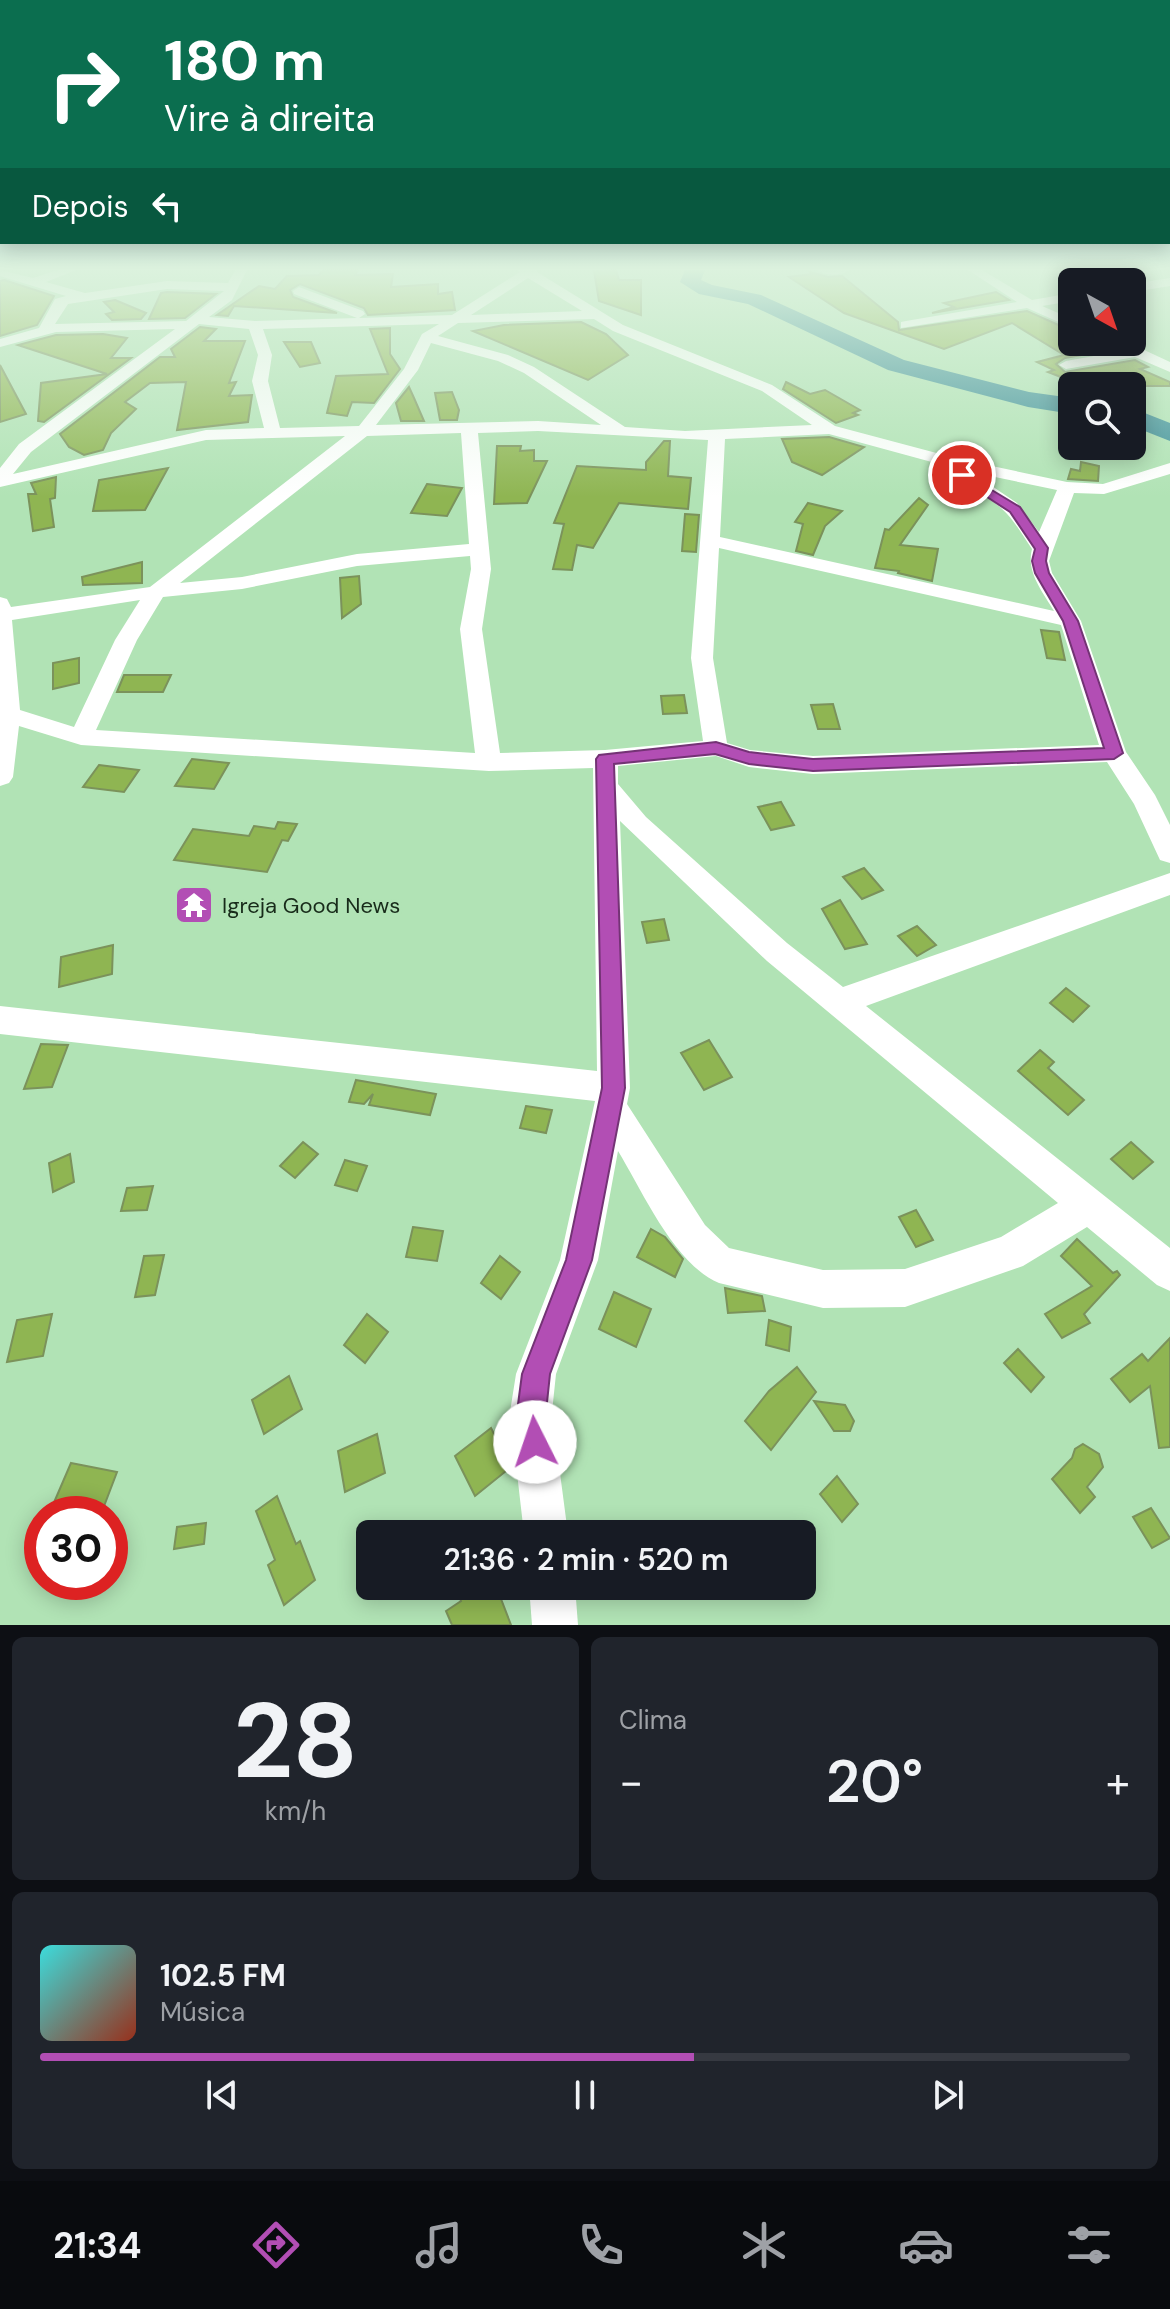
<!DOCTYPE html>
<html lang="pt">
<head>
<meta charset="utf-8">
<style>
  :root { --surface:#171b24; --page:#20242c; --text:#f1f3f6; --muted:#9ea1a6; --line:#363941; --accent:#b24eb4 }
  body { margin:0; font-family:"DM Sans",sans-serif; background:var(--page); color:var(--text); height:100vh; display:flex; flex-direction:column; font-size:30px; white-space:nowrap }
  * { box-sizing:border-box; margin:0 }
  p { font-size:26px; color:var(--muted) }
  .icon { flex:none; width:44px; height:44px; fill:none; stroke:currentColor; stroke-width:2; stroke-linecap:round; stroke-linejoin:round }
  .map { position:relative; height:1625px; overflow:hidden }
  .drawer { display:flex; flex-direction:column; gap:12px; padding:12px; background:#0d0f14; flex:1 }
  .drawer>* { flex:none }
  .guide { position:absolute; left:0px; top:0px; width:1170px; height:244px; box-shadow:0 4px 20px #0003; background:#0b6e4f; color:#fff; overflow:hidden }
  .needle { width:52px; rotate:140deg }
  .controls { position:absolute; left:1058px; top:268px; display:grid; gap:16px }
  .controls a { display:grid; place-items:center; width:88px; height:88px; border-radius:12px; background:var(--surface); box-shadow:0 4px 20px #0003; font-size:40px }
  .speed { position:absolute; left:24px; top:1496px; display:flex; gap:16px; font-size:40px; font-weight:700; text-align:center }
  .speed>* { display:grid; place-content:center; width:104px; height:104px; border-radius:50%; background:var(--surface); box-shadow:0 4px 20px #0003; line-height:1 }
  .speed .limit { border:12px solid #d22; background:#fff; color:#111 }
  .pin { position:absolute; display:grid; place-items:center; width:68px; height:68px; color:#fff; margin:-34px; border:4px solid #fff; border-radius:50%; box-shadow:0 2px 8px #0007 }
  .me { position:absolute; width:88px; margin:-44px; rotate:356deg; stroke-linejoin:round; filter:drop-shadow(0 0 6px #0008) }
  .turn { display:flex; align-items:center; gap:28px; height:168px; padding:0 32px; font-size:36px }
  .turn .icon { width:104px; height:104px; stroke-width:2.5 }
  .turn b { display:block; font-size:56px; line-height:68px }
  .then { display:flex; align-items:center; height:76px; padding:0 32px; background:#0003; gap:16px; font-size:30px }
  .big { font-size:60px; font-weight:600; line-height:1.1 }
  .drawer .widget { flex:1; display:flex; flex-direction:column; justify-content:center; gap:12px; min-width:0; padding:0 28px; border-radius:12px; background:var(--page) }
  .drawer .dial { align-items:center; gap:0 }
  .dial b { font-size:104px; line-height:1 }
  .song { display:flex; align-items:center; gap:24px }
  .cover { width:96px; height:96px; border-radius:12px; background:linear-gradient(135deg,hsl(180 70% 55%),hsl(10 70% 35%)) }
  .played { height:8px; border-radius:4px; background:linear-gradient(90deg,var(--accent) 60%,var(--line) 60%) }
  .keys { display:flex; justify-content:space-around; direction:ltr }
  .heat { display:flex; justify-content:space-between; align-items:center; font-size:44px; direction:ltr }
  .drawer .tiles { flex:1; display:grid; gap:12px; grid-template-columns:1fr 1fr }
  .widget:last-child { grid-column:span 2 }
  .trip { position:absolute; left:356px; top:1520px; width:460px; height:80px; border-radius:12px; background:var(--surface); box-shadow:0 4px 20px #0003; font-weight:600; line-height:80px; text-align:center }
  .dock { display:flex; height:128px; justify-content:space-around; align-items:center; background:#090b0e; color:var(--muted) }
  .dock .icon { width:56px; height:56px }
  .dock .selected { color:var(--accent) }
  .dock b { font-size:36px; color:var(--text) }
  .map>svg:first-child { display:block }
</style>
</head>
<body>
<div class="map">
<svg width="1170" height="1625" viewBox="0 0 1170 1625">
  <rect width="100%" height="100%" fill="#b1e3b5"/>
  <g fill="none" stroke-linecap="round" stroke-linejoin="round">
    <g fill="#3d8f99" fill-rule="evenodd">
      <polygon points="685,270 705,270 701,280 712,285 761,295 904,360 1029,392 1072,398 1072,414 1028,407 888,370 748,304 699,294 680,282"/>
      <polygon points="1132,408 1170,423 1170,441 1132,426"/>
    </g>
  </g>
  <g fill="#8fb552" stroke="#7b925b" stroke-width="2">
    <polygon points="323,270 358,270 355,275 393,274 391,287 438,284 438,294 452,292 455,310 368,315 364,308 300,284 290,290 293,297 337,313 234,306 228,316 217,315 259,286 275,289 287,276 319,275"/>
    <polygon points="616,270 619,280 641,280 641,315 599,301 594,271"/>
    <polygon points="810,272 828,277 842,276 898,322 899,330 1027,311 1072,331 1072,353 1115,349 1065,358 1056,364 1065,372 1135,360 1148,367 1140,369 1170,382 1170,386 1084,386 1048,372 1054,370 1037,362 1064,355 1012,323 944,349 844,313 789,277 812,274"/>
    <polygon points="4,280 54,296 37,325 0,336 0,281"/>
    <polygon points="996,292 1009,300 932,313 954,307 944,303"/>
    <polygon points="161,293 167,292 216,294 185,318 149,319"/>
    <polygon points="115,300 146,313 141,319 112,320 106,314 114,312 104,302"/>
    <polygon points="581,322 606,334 628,355 588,380 473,331 504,325"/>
    <polygon points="200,327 216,329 204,341 245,341 229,383 236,382 229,396 252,395 248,422 177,430 186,382 150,383 125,402 136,409 111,433 103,450 84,455 69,447 60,434 160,357 175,357 171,349"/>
    <polygon points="390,328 390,354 400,369 374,403 352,402 347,416 327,413 336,376 388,374 370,329"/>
    <polygon points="103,334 127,338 111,358 131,358 44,422 38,421 41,383 107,374 18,345 56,335"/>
    <polygon points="284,342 311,342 320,363 300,367"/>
    <polygon points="0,365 26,414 0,422"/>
    <polygon points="786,382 810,394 825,390 860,410 853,413 858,415 836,423 783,389"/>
    <polygon points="409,387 414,398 424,421 401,421 396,403"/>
    <polygon points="452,392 459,410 457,420 440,420 435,393"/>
    <polygon points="829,437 864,447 822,475 792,462 782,439"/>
    <polygon points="664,441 670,441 668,476 691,478 688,509 619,503 593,548 577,545 572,570 553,569 564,524 554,523 577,466 646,470 646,462"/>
    <polygon points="497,446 521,446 520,451 534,450 534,461 547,461 527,503 494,504"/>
    <polygon points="1081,462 1099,466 1098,481 1068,479 1071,469 1080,471"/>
    <polygon points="168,468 145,510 93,511 99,480"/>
    <polygon points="56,477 55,498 50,499 54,527 33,531 28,494 36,494 31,483"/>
    <polygon points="427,484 462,488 447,516 411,513"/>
    <polygon points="919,498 928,505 900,545 938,549 932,581 898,573 899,571 875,568 885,529 889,530"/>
    <polygon points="808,503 842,511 825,526 813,555 796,551 803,524 795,522"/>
    <polygon points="685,514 699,515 696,552 682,551"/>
    <polygon points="142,562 142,583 83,585 82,577"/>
    <polygon points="359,576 361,604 342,618 340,578"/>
    <polygon points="1041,630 1059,632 1065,660 1047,658"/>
    <polygon points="79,658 79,683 53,689 53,663"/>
    <polygon points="124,675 171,675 163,692 117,692"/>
    <polygon points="684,695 687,713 663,714 661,696"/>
    <polygon points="833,704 840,729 818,729 811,705"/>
    <polygon points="192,759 229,763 214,789 175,786"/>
    <polygon points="99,765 139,770 124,792 83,787"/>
    <polygon points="781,802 794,825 771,830 758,807"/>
    <polygon points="278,822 297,824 288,841 282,840 267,872 174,860 193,829 249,836 254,826 275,829"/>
    <polygon points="864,868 883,890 862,899 843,877"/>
    <polygon points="840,900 867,944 845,949 822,909"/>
    <polygon points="664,919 669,940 647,943 642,922"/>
    <polygon points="917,926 936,945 917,956 898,936"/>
    <polygon points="113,945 112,974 59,987 61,957"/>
    <polygon points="1066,988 1089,1006 1073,1022 1050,1003"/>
    <polygon points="709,1040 732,1077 704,1090 681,1053"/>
    <polygon points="41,1044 68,1045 52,1087 24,1089"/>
    <polygon points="1040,1050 1054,1062 1048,1068 1084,1100 1068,1115 1018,1071"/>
    <polygon points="356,1080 436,1094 430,1115 369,1105 373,1094 364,1104 349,1102"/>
    <polygon points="526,1106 552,1110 546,1133 520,1128"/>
    <polygon points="303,1142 318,1154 295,1178 280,1166"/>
    <polygon points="1131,1142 1153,1162 1133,1179 1111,1159"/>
    <polygon points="70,1154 74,1182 53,1192 49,1163"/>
    <polygon points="345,1160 367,1166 357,1191 335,1185"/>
    <polygon points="153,1186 147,1210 121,1211 127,1188"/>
    <polygon points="916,1210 933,1240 916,1247 899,1217"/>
    <polygon points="413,1227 443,1231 437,1261 406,1257"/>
    <polygon points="651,1229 665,1237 683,1259 675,1277 637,1257"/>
    <polygon points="1077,1239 1113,1273 1117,1271 1120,1275 1084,1314 1090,1323 1062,1338 1045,1314 1092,1286 1061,1256"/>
    <polygon points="164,1255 155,1295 135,1297 144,1256"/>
    <polygon points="500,1256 520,1272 501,1299 481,1283"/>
    <polygon points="725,1288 762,1296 765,1311 728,1313"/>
    <polygon points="614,1292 651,1309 636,1347 599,1329"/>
    <polygon points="52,1314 43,1356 7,1362 17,1320"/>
    <polygon points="367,1314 388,1332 365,1363 344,1345"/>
    <polygon points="769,1320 791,1327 789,1351 766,1345"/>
    <polygon points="1170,1338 1170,1447 1159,1448 1150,1386 1130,1402 1111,1379 1142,1354 1148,1361"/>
    <polygon points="1018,1349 1044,1377 1031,1392 1004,1363"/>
    <polygon points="797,1367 816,1392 771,1450 745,1421 769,1391"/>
    <polygon points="289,1376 302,1409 264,1434 252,1400"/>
    <polygon points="814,1401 845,1405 854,1421 850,1431 834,1431"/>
    <polygon points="491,1428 511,1467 475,1496 455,1456"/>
    <polygon points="377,1434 385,1473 345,1492 338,1451"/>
    <polygon points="1083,1444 1099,1454 1103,1467 1087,1487 1095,1497 1080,1513 1052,1479 1072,1458 1075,1449"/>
    <polygon points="71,1463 117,1472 101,1514 49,1514"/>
    <polygon points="837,1476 858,1504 842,1522 820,1494"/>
    <polygon points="277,1496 296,1544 300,1541 315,1580 284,1605 268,1565 275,1560 256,1511"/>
    <polygon points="1151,1508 1170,1538 1152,1548 1133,1517"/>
    <polygon points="206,1523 204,1544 174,1549 177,1527"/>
    <polygon points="455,1586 496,1586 511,1625 452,1625 446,1611 461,1601"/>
  </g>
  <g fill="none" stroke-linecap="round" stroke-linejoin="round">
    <g fill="#fff" fill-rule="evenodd">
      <path d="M 0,270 L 33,278 L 58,270 L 76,270 L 46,282 L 85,293 L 167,281 L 228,283 L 235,270 L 247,270 L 232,300 L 209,317 L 255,321 L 357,318 L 294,294 L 293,291 L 299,287 L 363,311 L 365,314 L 359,318 L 452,315 L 520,272 L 518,270 L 538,270 L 537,272 L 623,325 L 772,385 L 835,426 L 959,459 L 1067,482 L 1103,484 L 1170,463 L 1170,474 L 1104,494 L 1074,493 L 1049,561 L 1052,573 L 1081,621 L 1126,752 L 1155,795 L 1170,825 L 1170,863 L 1160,860 L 1134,804 L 1107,762 L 813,774 L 749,767 L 716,756 L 618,766 L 618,784 L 646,817 L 787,943 L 843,987 L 1170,873 L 1170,895 L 866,1006 L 1170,1248 L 1170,1291 L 1157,1285 L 1087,1227 L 1023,1266 L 905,1307 L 823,1308 L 719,1283 C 674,1264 643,1192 618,1151 L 598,1260 L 556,1374 L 552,1412 L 568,1534 L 524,1534 L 510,1412 L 516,1374 L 560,1260 L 595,1101 L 0,1034 L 0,1006 L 597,1071 L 593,768 L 489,771 L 81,745 L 19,726 L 13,777 L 9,783 L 0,786 L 0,597 L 7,599 L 11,607 L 150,587 L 345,436 L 206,440 L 0,487 L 0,468 L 19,444 L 175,329 L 56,332 L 0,347 L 0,339 L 39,328 L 55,299 L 66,296 L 0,276 ZM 528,278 L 582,311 L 471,315 ZM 167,289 L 224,291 L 186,321 L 55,324 L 68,304 ZM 594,319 L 613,331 L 762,391 L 812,425 L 685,431 L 625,427 L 534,367 L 508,355 L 438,336 L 458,323 ZM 199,324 L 249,329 L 258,355 L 252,381 L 264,428 L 206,430 L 13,474 L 31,452 ZM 439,324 L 422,334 L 404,369 L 359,426 L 280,428 L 268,381 L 272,355 L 263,329 ZM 431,343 L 498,361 L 524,373 L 601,425 L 538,421 L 376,425 L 418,370 ZM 538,431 L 708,440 L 691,658 L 703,741 L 605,750 L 500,753 L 482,629 L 491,569 L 478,433 ZM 461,433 L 469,544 L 357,554 L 242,577 L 180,583 L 367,436 ZM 829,434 L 950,467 C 962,488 983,493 1000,507 C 1014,519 1022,535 1032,549 C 1026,572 1042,591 1054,611 L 720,537 L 725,439 ZM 971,472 L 1057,490 L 1039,532 L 1017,503 ZM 719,548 L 1061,625 L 1099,745 L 813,756 L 750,750 L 727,743 L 713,658 ZM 470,556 L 471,569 L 460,629 L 475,753 L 96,730 L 137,640 L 163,597 L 242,589 L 357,566 ZM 140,600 L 115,640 L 74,727 L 20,710 L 12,620 ZM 620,821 L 767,961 L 1058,1203 L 1001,1237 L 905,1269 L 823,1270 L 729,1248 L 705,1225 L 627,1104 L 630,1088 Z"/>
      <path d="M 817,270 L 849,270 C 842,276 824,276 817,270 Z"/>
      <polygon points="968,270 982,270 1032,300 1072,293 1072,301 1042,306 1072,319 1072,328 1027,308 901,328 901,322 906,321 1017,302"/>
      <polygon points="1170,278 1170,286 1132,292 1132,284"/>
      <polygon points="1117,342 1127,342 1170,362 1170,372 1135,357 1066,369 1059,365 1066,361 1122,351 1115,345"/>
      <polygon points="529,1586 575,1586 578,1625 532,1625"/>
    </g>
  </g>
  <linearGradient id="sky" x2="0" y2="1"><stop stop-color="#63a5c8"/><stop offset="0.54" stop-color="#dcf2de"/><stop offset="1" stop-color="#dcf2de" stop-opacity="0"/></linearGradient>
  <rect width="1170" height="497" fill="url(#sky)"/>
  <polygon fill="#b24eb4" stroke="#743375" stroke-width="2" points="962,472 1020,507 1048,548 1046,561 1049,573 1078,621 1123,753 1114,759 813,771 749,764 715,754 614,764 625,1088 592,1260 550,1374 546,1412 550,1442 545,1453 535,1457 525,1453 517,1412 522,1374 566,1260 602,1088 596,759 599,755 716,742 749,752 813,759 1104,748 1063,621 1035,573 1032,561 1035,549 1010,512 958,478 958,473"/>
  <defs>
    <g id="temple-square" transform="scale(2)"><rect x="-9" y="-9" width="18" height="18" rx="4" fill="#b24eb4" stroke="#b1e3b5"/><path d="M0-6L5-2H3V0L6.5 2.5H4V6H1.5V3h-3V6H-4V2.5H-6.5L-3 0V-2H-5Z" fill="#fff"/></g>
  </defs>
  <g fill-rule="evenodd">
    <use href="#temple-square" x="194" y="905"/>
  </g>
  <g text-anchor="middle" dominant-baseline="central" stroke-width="6" stroke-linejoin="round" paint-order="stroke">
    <g font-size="22" fill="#182b1a" stroke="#b1e3b5" text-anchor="start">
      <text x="222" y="905">Igreja Good News</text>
    </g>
  </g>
</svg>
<div class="controls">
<a><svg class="needle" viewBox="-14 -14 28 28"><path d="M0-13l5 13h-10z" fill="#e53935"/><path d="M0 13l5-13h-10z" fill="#9ea1a6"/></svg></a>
<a><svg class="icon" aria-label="search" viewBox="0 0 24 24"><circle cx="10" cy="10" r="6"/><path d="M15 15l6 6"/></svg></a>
</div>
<div class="speed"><div class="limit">30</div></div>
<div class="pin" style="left:962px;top:475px;background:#d93025"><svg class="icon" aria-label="arrive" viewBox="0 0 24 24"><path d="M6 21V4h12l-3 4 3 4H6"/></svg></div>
<svg class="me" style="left:535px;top:1442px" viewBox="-20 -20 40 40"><circle r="19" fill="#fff"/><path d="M0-13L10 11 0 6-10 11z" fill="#b24eb4"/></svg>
<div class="trip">21:36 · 2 min · 520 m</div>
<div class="guide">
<div class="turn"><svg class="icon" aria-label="right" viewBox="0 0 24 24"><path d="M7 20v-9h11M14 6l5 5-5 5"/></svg><div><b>180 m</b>Vire à direita</div></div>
<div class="then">Depois<svg class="icon" aria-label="left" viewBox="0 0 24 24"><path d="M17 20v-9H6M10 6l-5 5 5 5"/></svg></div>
</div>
</div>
<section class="drawer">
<div class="tiles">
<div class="widget dial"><b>28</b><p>km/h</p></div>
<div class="widget"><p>Clima</p>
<div class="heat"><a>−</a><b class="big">20°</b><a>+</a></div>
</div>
<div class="widget">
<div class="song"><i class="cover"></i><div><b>102.5 FM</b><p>Música</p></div></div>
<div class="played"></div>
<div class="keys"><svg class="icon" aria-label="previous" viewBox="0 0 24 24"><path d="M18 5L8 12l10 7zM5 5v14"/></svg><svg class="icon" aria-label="pause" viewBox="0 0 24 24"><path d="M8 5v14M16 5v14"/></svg><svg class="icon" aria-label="next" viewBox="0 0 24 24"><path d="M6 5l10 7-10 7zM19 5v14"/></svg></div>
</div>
</div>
</section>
<nav class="dock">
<b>21:34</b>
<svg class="icon selected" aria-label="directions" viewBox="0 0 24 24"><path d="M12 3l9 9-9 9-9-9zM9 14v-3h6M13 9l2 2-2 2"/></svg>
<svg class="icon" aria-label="music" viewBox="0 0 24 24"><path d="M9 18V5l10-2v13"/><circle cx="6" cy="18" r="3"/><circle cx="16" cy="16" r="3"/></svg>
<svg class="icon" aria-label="phone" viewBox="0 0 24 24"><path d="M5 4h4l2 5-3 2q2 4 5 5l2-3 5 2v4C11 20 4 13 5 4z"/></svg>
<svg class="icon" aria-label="climate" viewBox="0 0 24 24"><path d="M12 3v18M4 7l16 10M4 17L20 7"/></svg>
<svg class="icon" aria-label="car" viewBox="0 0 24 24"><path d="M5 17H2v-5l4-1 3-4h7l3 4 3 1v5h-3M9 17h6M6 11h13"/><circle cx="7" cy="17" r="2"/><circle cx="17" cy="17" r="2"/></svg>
<svg class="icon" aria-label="filters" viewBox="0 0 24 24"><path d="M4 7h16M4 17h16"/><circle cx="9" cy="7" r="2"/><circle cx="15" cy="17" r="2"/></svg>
</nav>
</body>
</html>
